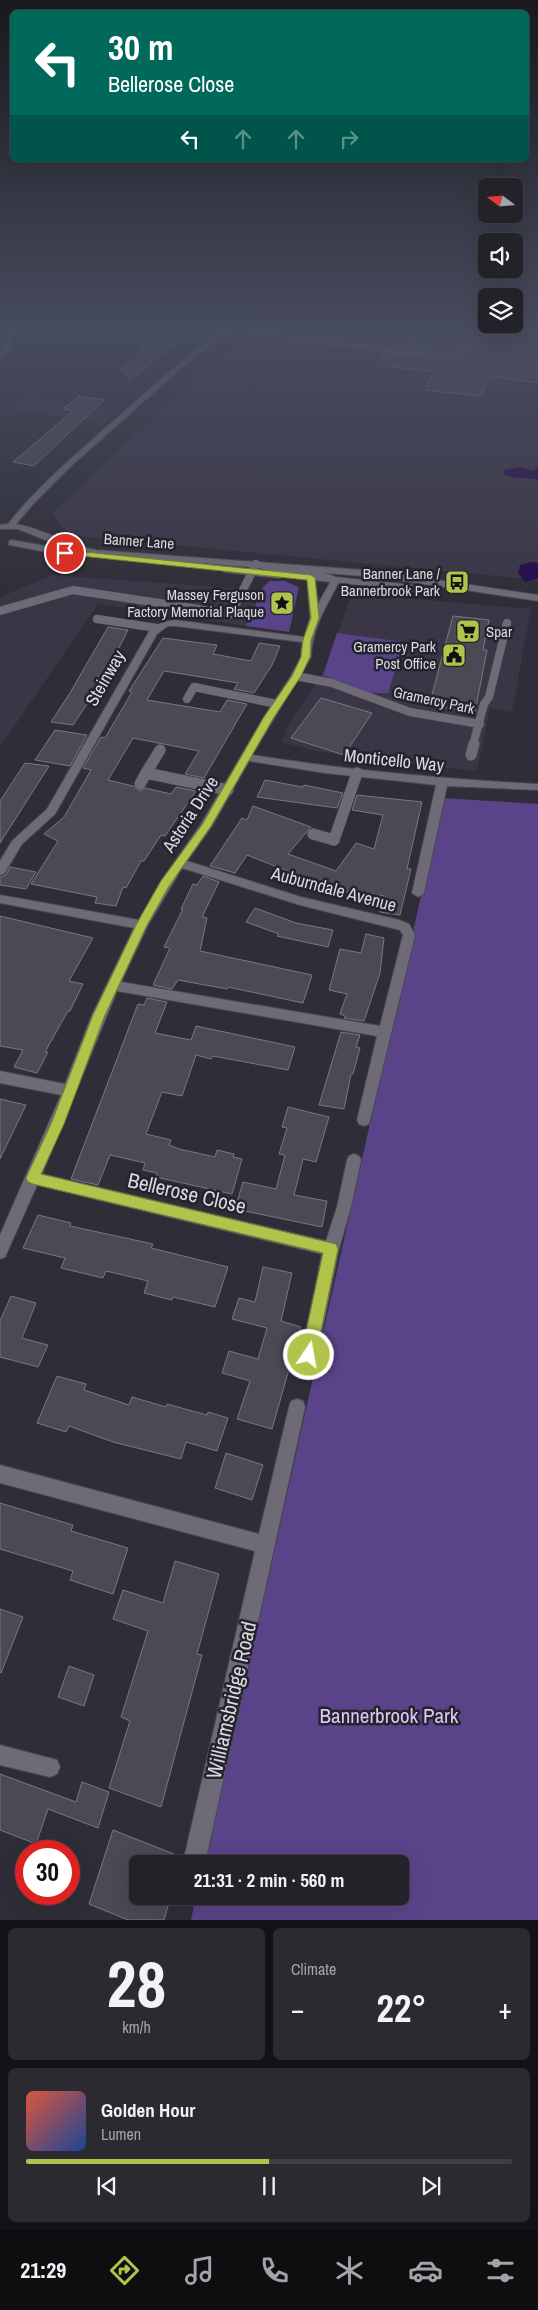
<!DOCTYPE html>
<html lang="en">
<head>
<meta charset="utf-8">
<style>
  :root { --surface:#232229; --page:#2b2a31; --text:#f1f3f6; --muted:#a3a4a8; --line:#403f46; --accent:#b2c34c }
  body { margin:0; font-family:"Archivo Narrow",sans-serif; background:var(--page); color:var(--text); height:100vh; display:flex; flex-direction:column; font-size:19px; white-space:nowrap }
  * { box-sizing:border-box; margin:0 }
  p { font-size:16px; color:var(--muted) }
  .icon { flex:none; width:28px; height:28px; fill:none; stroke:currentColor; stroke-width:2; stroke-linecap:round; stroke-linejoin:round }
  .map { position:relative; height:1920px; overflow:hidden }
  .side { display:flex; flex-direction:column; gap:8px; padding:8px; background:#131317; flex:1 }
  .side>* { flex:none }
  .banner { position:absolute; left:10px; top:10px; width:519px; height:152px; border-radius:8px; box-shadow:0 5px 20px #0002,0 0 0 1px var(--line); background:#00695c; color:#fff; overflow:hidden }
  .needle { width:32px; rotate:286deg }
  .fabs { position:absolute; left:478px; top:178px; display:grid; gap:10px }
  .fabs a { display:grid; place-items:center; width:45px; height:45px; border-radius:8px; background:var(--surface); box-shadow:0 5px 20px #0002,0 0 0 1px var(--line); font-size:25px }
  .speed { position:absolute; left:15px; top:1840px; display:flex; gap:10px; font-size:25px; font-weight:700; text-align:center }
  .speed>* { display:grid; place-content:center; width:65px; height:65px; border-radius:50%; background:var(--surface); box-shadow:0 5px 20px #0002,0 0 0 1px var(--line); line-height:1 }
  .speed .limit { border:8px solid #d22; background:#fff; color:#111 }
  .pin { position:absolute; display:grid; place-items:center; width:42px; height:42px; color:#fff; margin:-21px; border:2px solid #fff; border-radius:50%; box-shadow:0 1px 5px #0007 }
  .me { position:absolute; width:55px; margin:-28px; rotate:12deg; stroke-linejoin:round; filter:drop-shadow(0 0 4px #0008) }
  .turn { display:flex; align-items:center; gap:18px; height:105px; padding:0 15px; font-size:22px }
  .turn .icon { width:65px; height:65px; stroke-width:2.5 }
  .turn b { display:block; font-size:35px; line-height:42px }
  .lanes { display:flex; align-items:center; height:48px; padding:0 15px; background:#0003; justify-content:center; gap:25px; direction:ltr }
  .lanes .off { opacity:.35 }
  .big { font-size:38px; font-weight:800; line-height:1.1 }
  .side .tile { flex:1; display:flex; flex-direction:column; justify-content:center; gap:8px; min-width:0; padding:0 18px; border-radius:8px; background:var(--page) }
  .side .dial { align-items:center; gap:0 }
  .dial b { font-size:65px; line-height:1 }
  .song { display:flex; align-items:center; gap:15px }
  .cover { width:60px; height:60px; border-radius:8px; background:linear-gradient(135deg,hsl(10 70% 55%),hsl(220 70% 35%)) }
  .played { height:5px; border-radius:2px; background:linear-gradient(90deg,var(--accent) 50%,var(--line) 50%) }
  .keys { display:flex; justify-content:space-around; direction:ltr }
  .heat { display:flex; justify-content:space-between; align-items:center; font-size:28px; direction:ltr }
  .side .tiles { flex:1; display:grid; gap:8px; grid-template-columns:1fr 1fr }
  .tile:last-child { grid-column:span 2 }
  .trip { position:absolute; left:129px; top:1855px; width:280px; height:50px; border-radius:8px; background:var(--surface); box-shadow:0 5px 20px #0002,0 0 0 1px var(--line); font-weight:800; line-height:50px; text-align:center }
  .dock { display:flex; height:80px; justify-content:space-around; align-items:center; background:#0e0e10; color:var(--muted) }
  .dock .icon { width:35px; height:35px }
  .dock .current { color:var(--accent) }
  .dock b { font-size:22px; color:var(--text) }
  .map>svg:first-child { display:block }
</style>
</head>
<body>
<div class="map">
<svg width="538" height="1920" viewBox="0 0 538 1920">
  <rect width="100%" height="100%" fill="#2f2d37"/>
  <g fill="#3a3646">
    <polygon points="250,332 538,332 538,580 69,535 52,514 225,350 246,337"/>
    <polygon points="28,396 97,408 118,411 105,424 12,409"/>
    <polygon points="53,575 261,590 246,626 98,604 0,747 0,597"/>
    <polygon points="358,594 531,609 512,712 490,708 477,771 365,759 310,750 282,742 286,728 325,670 349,601"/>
  </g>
  <g fill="#5a4489">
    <polygon points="270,581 284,581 299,587 289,632 246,626 263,587"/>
    <polygon points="337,633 404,642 388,693 367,693 323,675"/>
    <polygon points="443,798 538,804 538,1920 191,1920 196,1896 400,1896 400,1864 204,1864"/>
  </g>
  <g fill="#270a4d">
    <path d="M 538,466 L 538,480 C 526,477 517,480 504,474 L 503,470 L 520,467 L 534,471 Z"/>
    <polygon points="531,562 538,563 538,578 525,582 518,573 520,565"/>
  </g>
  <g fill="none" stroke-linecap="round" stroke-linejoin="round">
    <polyline stroke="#270a4d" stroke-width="4" points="225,349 243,337"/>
  </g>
  <g fill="#4b4954" stroke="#7a7783">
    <polygon points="158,332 189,332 130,380 121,369 143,350 138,350"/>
    <polygon points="396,332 410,334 403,347 389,345"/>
    <polygon points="422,332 468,332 462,347 447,350 414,348"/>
    <polygon points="478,332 538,332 538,383 490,376 481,396 425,390 434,372 377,365 383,354 447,360 461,359 470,352"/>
    <polygon points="79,396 104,400 34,466 13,462 73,411 63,409"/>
    <polygon points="453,616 489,620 483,650 487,650 475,712 429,706"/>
    <polygon points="108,627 128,630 101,683 73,725 51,722 70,693"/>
    <polygon points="163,638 217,645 213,654 251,661 259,643 280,646 272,665 254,693 234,689 238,683 164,671 147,700 220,712 227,700 247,704 204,778 185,774 199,751 133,738 108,780 133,786 140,791 145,788 171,794 176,787 196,791 165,836 161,835 144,861 141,861 126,888 123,887 116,906 95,903 97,897 31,884 58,841 44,834 64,817 91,770 83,768 101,737 105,738 132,692 129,691"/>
    <polygon points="321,698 372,713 344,755 291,738"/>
    <polygon points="55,730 87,735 70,766 35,760"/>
    <polygon points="25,763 49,766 0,843 0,801"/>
    <polygon points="265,780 303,787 304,785 343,793 337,808 257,797"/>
    <polygon points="357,795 422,802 407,869 411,869 400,915 380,912 384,896 348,890 345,895 288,875 290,872 247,855 235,873 210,866 242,818 247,820 253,806 311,827 288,854 336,871 356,843 374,849 383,815 352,810"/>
    <polygon points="10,867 36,872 26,889 0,885 0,877 6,875"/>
    <polygon points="203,876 219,882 202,917 207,918 200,951 312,975 303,1003 228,987 227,989 178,980 172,989 153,985 170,948 164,947 183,909 181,909 193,884 197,885"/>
    <polygon points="255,908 296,923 333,930 328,947 277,936 279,934 246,922"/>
    <polygon points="0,916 93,938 69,981 83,984 70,1011 68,1011 45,1052 48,1052 37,1073 14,1067 23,1050 0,1046"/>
    <polygon points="366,934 384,938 380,973 364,1021 344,1018 345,1016 340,1014 347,994 329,990 340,949 361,953"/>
    <polygon points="147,998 167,1002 155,1033 191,1040 196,1026 295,1047 288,1070 213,1056 211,1059 196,1055 182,1096 162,1092 146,1134 171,1140 169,1145 179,1149 215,1157 217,1150 234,1154 233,1157 242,1159 232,1194 156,1177 157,1173 143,1170 145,1163 110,1155 98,1185 71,1179 138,1004 144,1005"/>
    <polygon points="341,1032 360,1035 356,1047 360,1048 353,1074 351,1074 344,1109 319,1105"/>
    <polygon points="0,1099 26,1105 0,1159"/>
    <polygon points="288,1107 329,1117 316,1162 303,1159 294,1195 327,1201 322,1227 235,1209 243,1182 276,1189 285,1155 279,1154 287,1128 282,1127"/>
    <polygon points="38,1215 71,1223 70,1226 153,1244 151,1248 228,1267 215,1307 173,1297 172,1300 144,1293 148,1281 106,1271 103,1278 61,1268 65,1258 23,1248"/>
    <polygon points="263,1267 292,1273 281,1321 301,1327 272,1429 237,1419 250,1381 222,1373 229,1351 258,1359 267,1328 232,1319 239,1298 255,1302"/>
    <polygon points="11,1296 36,1303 22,1338 48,1345 38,1367 0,1357 0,1321"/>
    <polygon points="57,1376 86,1384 84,1390 129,1405 132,1397 166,1407 167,1404 207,1415 208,1412 228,1418 217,1451 186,1442 181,1459 113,1442 69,1426 66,1432 37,1423"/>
    <polygon points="226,1453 263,1465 252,1500 215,1488"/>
    <polygon points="0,1503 73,1525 71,1531 128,1548 113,1594 70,1580 73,1571 0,1549"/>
    <polygon points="175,1561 219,1574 197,1654 202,1655 161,1807 109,1788 130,1721 121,1717 148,1631 113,1619 123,1590 163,1603"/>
    <polygon points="0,1609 23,1617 1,1673 0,1672"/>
    <polygon points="69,1666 94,1675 84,1706 58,1697"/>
    <polygon points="0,1774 76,1802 82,1782 109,1792 98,1828 48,1809 36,1844 0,1830"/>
    <polygon points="113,1830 184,1858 188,1864 138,1864 138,1896 171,1896 164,1920 128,1920 89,1904"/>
  </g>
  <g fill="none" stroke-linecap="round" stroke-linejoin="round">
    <g stroke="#4a4851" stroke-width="8">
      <g id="service-far2">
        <polyline points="246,332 406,352 447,355 460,354 466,350 473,332"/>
        <polyline points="220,335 235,332"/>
        <polyline points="406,352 417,332"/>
      </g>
    </g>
    <g stroke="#4a4851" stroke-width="9">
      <g id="service-far1">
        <polyline points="0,611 73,590 231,614 256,564"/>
        <polyline points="97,619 157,628"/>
        <polyline points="296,676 332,683 410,712 480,724"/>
        <polyline points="187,699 194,687 277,704"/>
        <polyline points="473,745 484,704 489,697 507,623"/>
      </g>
    </g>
    <g stroke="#4a4851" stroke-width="12">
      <g id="service">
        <polyline points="160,750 146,773 228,790"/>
        <polyline points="471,755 474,744"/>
        <polyline points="140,784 146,773"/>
        <polyline points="313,834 334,840 357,773"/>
      </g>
    </g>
    <g stroke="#4a4851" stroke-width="2">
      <g id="minor">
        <polygon points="9,332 15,332 9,351 0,357 0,352 3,350"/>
        <polygon points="202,332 215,332 223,335 220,337"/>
        <path d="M 256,561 C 274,566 295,574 312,566 L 315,567 L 316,571 L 332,575 L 340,580 C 327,605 312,628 311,657 L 252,755 C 347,770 442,779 538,784 L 538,790 L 447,786 L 424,893 L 418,897 L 412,893 L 436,785 L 325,773 L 249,761 L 212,826 L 187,861 L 301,897 L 399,920 L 409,924 L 415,935 L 369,1124 L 364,1126 L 359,1124 L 357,1120 L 377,1036 L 117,991 L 42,1174 L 326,1241 L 337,1207 L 347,1160 L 349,1156 L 354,1154 L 359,1156 L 361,1160 L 351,1207 L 339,1249 L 317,1355 L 315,1361 L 309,1363 L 303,1361 L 301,1355 L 322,1254 L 37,1185 L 5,1257 L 0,1259 L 0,1235 L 61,1095 L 0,1083 L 0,1071 L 65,1084 L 92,1015 L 134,928 L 0,903 L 0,895 L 139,920 L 161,881 L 201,824 L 264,717 L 291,676 L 301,657 L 302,642 L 175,626 L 168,626 L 157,634 L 55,814 L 22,844 L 4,874 L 0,875 L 0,861 L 12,841 L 47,809 L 150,630 L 163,622 L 175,620 L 304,637 L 310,618 L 307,575 L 275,573 L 253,566 L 253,562 ZM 316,576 L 331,581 L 318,604 L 315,578 ZM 182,868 L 300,905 L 400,930 L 403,935 L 380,1026 L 121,982 L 148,925 Z"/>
        <polygon points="297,1399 303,1401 305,1407 207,1854 204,1862 198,1864 188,1862 185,1854 255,1551 0,1483 0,1465 259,1534 289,1407 291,1401"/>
        <polygon points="0,1745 57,1760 60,1767 57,1774 50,1777 0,1765"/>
      </g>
    </g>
    <g stroke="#4a4851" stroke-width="2">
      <g id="tertiary">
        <path d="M 219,332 L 226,332 L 179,370 L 69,468 L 35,502 L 16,524 C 44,529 68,545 96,550 L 376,571 L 538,595 L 538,601 L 376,577 L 96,555 L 63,547 L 18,529 L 0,529 L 0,525 L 8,524 C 38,486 75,455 111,423 C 147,392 181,360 219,332 Z"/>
        <polygon points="12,540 68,550 72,553 68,556 9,545 9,541"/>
        <polygon points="227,567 279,572 283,575 279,578 224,572 223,570"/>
        <polygon points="306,574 433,587 437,590 433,593 303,579 303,575"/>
      </g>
    </g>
    <use href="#service-far2" stroke="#6e6b77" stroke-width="6"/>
    <use href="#service-far1" stroke="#6e6b77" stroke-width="8"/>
    <use href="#service" stroke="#6e6b77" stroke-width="11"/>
    <use href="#minor" fill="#6e6b77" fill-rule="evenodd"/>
    <use href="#tertiary" fill="#6e6b77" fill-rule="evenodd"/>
  </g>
  <linearGradient id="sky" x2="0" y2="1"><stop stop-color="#1a191e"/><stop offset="0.55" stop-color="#474c5e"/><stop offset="1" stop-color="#474c5e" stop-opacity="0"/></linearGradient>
  <rect width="538" height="601" fill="url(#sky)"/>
  <polygon fill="#b2c34c" stroke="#747f31" points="65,550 311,575 315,578 319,618 311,640 310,657 301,676 274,717 211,826 169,886 147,925 105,1015 64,1124 41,1174 336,1244 338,1249 316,1355 314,1360 309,1362 304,1360 301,1355 323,1253 33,1184 28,1182 26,1178 51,1124 93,1015 136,925 161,881 202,825 264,717 292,676 301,657 303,640 311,618 307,580 62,554 62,551"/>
  <defs>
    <g id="bus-square" transform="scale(1.25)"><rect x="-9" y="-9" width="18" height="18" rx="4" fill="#b2c34c" stroke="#25232d"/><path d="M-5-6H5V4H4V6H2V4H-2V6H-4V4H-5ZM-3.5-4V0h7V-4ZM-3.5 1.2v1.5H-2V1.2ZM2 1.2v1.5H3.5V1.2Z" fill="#111"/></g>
    <g id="sight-square" transform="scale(1.25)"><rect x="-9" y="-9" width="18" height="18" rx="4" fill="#b2c34c" stroke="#25232d"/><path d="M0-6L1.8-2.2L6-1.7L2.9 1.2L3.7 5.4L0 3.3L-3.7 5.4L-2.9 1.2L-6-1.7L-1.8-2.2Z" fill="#111"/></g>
    <g id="supermarket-square" transform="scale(1.25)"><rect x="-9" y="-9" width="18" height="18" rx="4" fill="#b2c34c" stroke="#25232d"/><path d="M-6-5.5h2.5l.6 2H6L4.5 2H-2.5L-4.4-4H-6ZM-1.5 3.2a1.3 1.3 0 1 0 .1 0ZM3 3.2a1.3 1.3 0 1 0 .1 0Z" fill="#111"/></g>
    <g id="civic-square" transform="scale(1.25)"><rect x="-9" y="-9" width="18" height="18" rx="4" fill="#b2c34c" stroke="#25232d"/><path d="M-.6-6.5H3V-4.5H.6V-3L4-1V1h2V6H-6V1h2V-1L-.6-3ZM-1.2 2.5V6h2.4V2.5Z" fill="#111"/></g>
  </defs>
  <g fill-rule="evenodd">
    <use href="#bus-square" x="457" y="582"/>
    <use href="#sight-square" x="282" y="603"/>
    <use href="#supermarket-square" x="468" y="631"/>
    <use href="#civic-square" x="454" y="655"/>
  </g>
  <g text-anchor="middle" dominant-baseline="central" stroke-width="5" stroke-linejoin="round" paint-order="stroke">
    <g font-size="15" fill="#dcdae1" stroke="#25232d">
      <text transform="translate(139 541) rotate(4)">Banner Lane</text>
      <text transform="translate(434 700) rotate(12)">Gramercy Park</text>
    </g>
    <g font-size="15" fill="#dcdae1" stroke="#25232d" text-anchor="end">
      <text x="440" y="573">Banner Lane /<tspan x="440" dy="17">Bannerbrook Park</tspan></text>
      <text x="264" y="594">Massey Ferguson<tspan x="264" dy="17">Factory Memorial Plaque</tspan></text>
      <text x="486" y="631" text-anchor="start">Spar</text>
      <text x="436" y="646">Gramercy Park<tspan x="436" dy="17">Post Office</tspan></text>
    </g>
    <g font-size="18" fill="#dcdae1" stroke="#25232d">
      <text transform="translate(105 678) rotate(-60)">Steinway</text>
      <text transform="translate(394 760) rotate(6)">Monticello Way</text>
      <text transform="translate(190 814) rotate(-57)">Astoria Drive</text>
      <text transform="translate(334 889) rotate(15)">Auburndale Avenue</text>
    </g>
    <g font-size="21" fill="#dcdae1" stroke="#25232d">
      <text transform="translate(187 1193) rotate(13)">Bellerose Close</text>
      <text transform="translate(231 1700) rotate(-77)">Williamsbridge Road</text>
    </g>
    <g font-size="21" fill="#d5cbf4" stroke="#25232d">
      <text x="389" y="1715">Bannerbrook Park</text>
    </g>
  </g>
</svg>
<div class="fabs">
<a><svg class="needle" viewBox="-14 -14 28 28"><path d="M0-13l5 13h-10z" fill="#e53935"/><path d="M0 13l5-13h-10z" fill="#a3a4a8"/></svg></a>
<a><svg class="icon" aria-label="sound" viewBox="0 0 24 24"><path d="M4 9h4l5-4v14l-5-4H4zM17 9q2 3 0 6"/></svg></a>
<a><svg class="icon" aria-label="layers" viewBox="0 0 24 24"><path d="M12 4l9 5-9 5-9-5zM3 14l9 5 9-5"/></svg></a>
</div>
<div class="speed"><div class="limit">30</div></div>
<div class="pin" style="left:65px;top:553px;background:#d93025"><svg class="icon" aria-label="arrive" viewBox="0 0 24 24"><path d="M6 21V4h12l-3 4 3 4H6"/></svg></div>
<svg class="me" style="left:309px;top:1355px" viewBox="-20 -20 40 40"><circle r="17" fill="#b2c34c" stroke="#fff" stroke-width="3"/><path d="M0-11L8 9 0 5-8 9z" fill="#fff"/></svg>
<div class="trip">21:31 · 2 min · 560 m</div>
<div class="banner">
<div class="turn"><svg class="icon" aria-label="left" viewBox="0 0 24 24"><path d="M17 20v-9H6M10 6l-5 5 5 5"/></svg><div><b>30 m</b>Bellerose Close</div></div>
<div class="lanes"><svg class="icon" aria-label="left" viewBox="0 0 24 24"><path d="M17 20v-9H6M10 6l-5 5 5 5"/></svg><svg class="icon off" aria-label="ahead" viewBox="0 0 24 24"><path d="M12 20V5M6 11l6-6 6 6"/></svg><svg class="icon off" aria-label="ahead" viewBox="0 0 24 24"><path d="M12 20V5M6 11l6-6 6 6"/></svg><svg class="icon off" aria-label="right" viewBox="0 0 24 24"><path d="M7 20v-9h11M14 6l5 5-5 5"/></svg></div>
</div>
</div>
<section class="side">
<div class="tiles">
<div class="tile dial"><b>28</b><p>km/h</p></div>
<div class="tile"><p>Climate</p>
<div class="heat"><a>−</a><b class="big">22°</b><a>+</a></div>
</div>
<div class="tile">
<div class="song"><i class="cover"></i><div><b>Golden Hour</b><p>Lumen</p></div></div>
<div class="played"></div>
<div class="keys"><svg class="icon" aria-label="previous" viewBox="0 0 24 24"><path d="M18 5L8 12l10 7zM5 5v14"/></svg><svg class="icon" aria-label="pause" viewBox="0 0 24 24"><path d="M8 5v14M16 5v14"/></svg><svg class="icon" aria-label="next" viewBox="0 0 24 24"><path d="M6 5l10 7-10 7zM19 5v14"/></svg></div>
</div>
</div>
</section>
<nav class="dock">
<b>21:29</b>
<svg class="icon current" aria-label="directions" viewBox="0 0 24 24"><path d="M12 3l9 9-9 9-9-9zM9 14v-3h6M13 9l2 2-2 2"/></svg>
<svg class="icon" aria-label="music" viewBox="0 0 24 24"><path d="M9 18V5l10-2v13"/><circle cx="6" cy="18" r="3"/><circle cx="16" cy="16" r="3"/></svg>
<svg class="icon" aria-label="phone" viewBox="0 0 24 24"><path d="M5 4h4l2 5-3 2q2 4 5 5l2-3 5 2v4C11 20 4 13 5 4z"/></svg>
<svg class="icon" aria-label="climate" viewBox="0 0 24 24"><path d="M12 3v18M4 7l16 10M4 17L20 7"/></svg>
<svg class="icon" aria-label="car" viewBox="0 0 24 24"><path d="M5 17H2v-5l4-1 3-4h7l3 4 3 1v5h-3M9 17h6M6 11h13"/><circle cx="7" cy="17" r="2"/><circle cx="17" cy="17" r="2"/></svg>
<svg class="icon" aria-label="filters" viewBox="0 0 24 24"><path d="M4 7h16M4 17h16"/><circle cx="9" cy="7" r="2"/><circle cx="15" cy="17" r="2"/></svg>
</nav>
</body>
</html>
